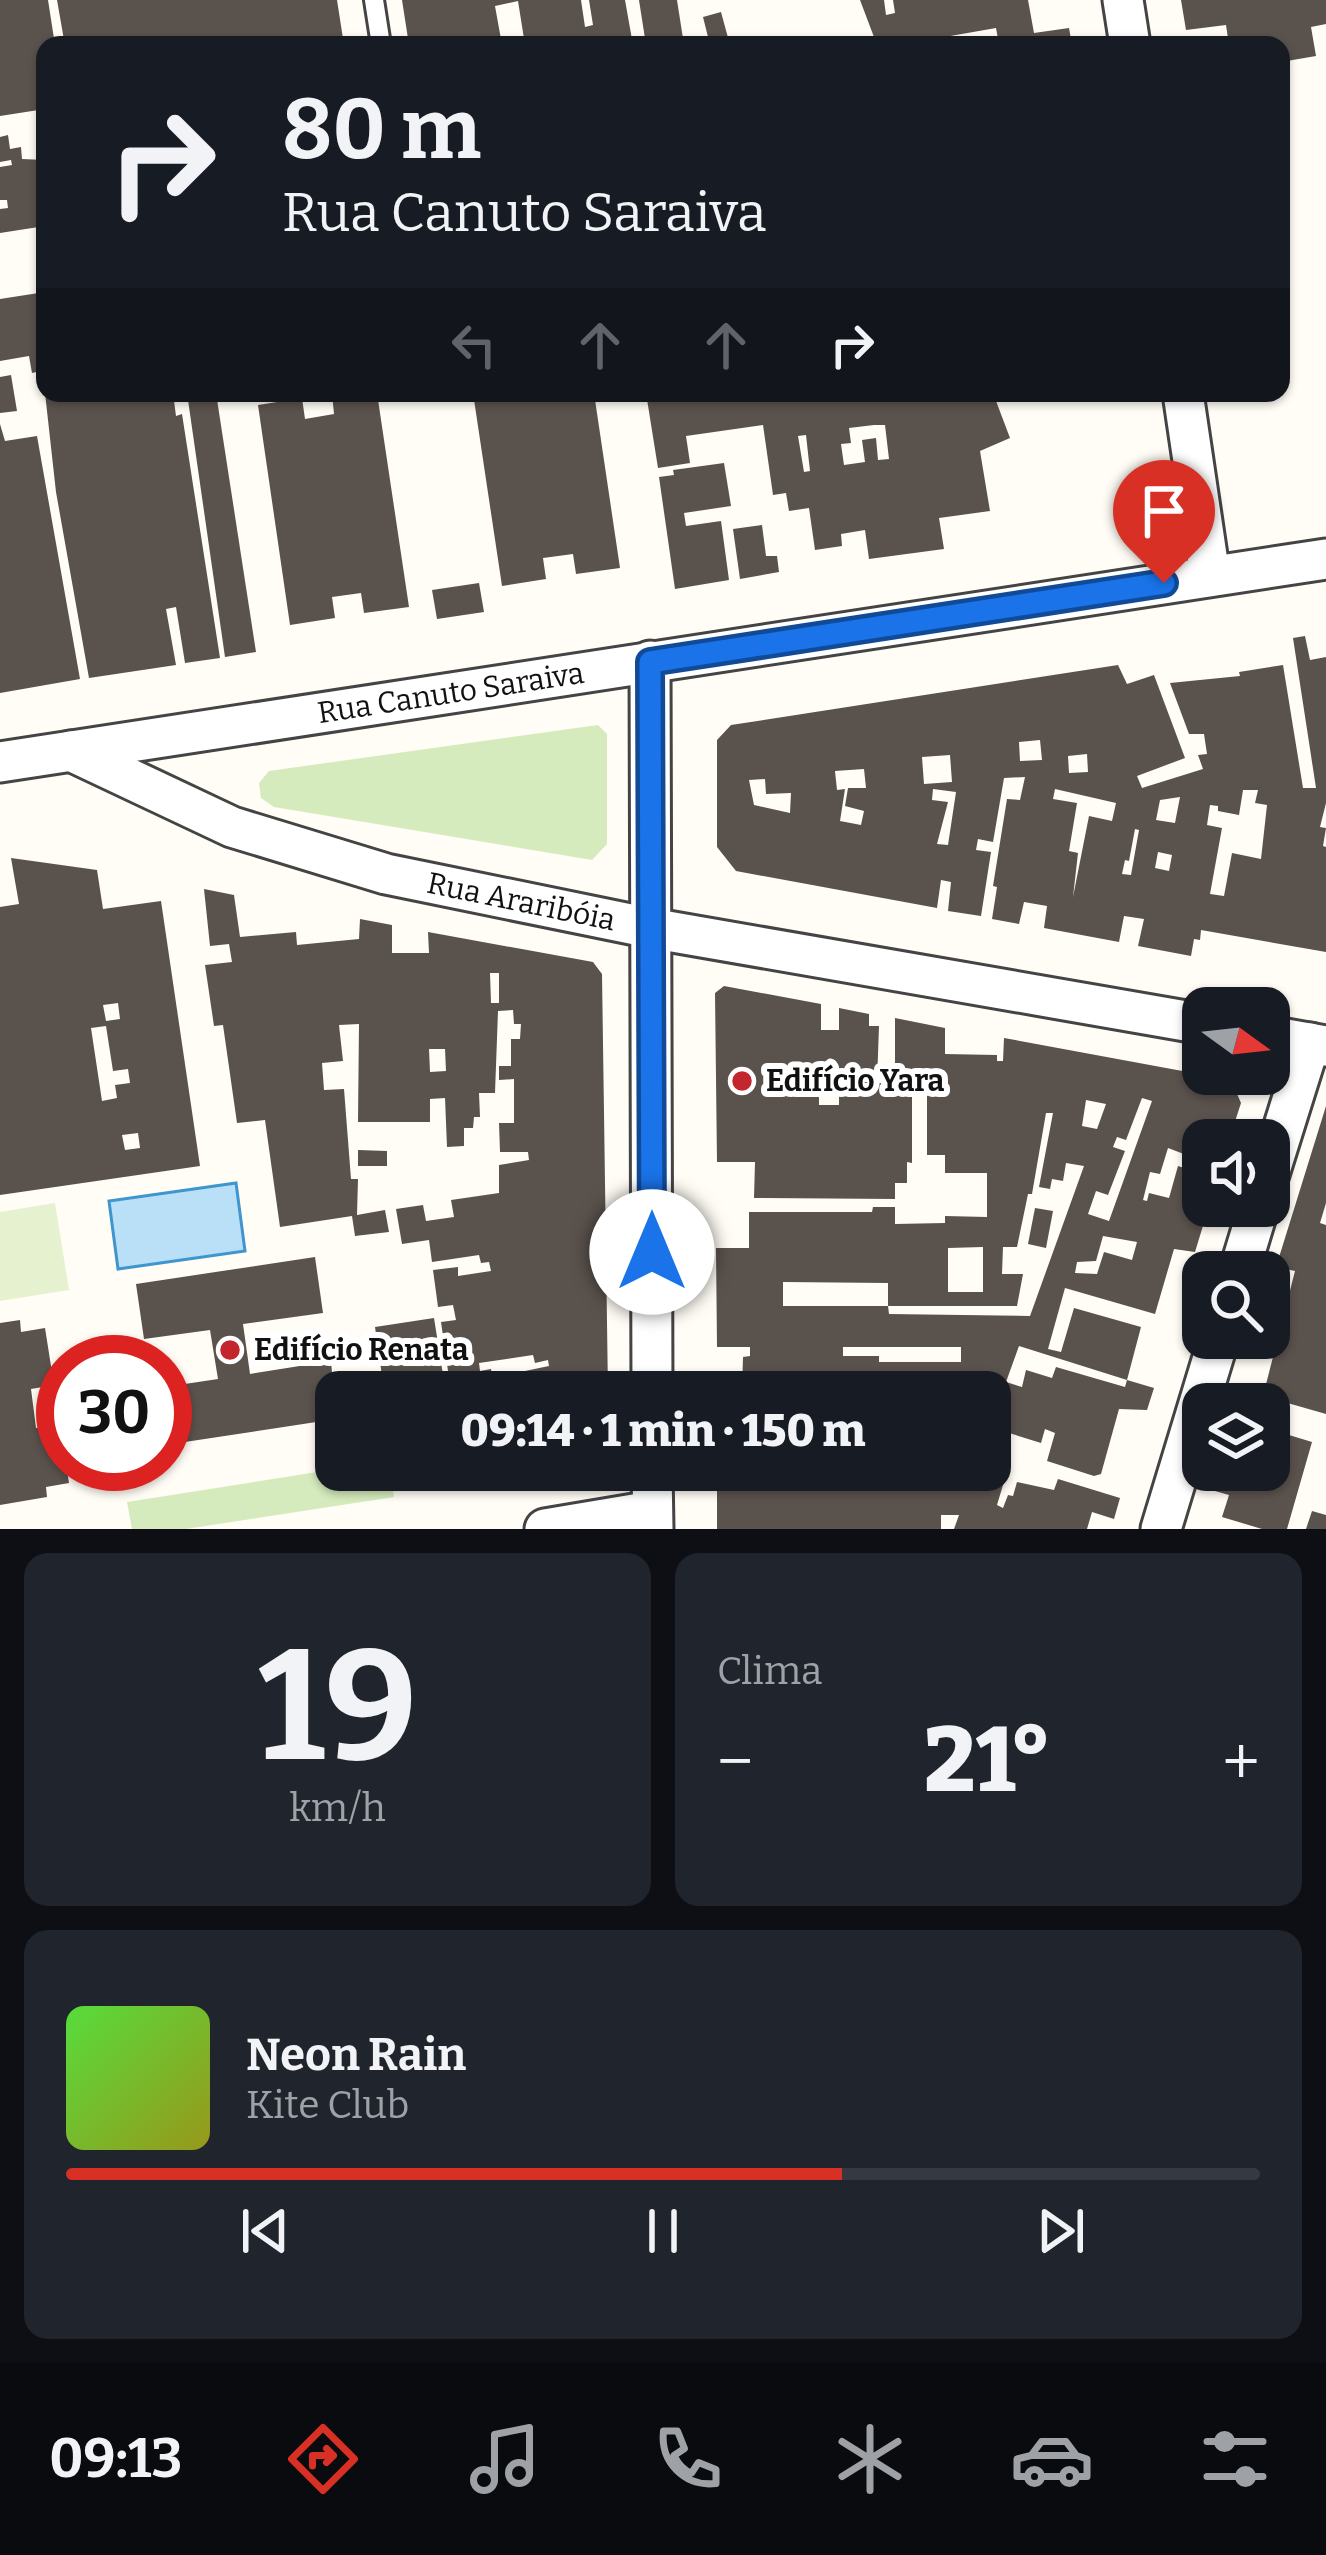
<!DOCTYPE html>
<html lang="pt">
<head>
<meta charset="utf-8">
<style>
  :root { --surface:#171b24; --page:#20242c; --text:#f1f3f6; --muted:#9ea1a6; --line:#363941; --accent:#d93025 }
  body { margin:0; font-family:Bitter,serif; background:var(--page); color:var(--text); height:100vh; display:flex; flex-direction:column; font-size:45px; white-space:nowrap }
  * { box-sizing:border-box; margin:0 }
  p { font-size:39px; color:var(--muted) }
  .icon { flex:none; width:66px; height:66px; fill:none; stroke:currentColor; stroke-width:2; stroke-linecap:round; stroke-linejoin:round }
  .map { position:relative; height:1529px; overflow:hidden }
  .side { display:flex; flex-direction:column; gap:24px; padding:24px; background:#0d0f14; flex:1 }
  .side>* { flex:none }
  .hud { position:absolute; left:36px; top:36px; width:1254px; height:366px; border-radius:24px; box-shadow:0 3px 9px #0004; background:#171b24; color:var(--text); overflow:hidden }
  .needle { width:78px; rotate:105deg }
  .tools { position:absolute; left:1182px; top:987px; display:grid; gap:24px }
  .tools a { display:grid; place-items:center; width:108px; height:108px; border-radius:24px; background:var(--surface); box-shadow:0 3px 9px #0004; font-size:60px }
  .speed { position:absolute; left:36px; top:1335px; display:flex; gap:24px; font-size:60px; font-weight:700; text-align:center }
  .speed>* { display:grid; place-content:center; width:156px; height:156px; border-radius:50%; background:var(--surface); box-shadow:0 3px 9px #0004; line-height:1 }
  .speed .limit { border:18px solid #d22; background:#fff; color:#111 }
  .pin { position:absolute; display:grid; place-items:center; width:102px; height:102px; color:#fff; margin:-123px -51px; border-radius:50% 50% 50% 0; rotate:-45deg; box-shadow:0 0 12px #0007 }
  .pin .icon { rotate:45deg }
  .me { position:absolute; width:132px; margin:-66px; rotate:0deg; stroke-linejoin:round; filter:drop-shadow(0 0 9px #0008) }
  .turn { display:flex; align-items:center; gap:42px; height:252px; padding:0 48px; font-size:54px }
  .turn .icon { width:156px; height:156px; stroke-width:2.5 }
  .turn b { display:block; font-size:84px; line-height:102px }
  .lanes { display:flex; align-items:center; height:114px; padding:0 48px; background:#0003; justify-content:center; gap:60px; direction:ltr }
  .lanes .off { opacity:.35 }
  .big { font-size:90px; font-weight:800; line-height:1.1 }
  .side .tile { flex:1; display:flex; flex-direction:column; justify-content:center; gap:18px; min-width:0; padding:0 42px; border-radius:24px; background:var(--page) }
  .side .dial { align-items:center; gap:0 }
  .dial b { font-size:156px; line-height:1 }
  .song { display:flex; align-items:center; gap:36px }
  .cover { width:144px; height:144px; border-radius:18px; background:linear-gradient(135deg,hsl(110 70% 55%),hsl(60 70% 35%)) }
  .played { height:12px; border-radius:6px; background:linear-gradient(90deg,var(--accent) 65%,var(--line) 65%) }
  .keys { display:flex; justify-content:space-around; direction:ltr }
  .heat { display:flex; justify-content:space-between; align-items:center; font-size:66px; direction:ltr }
  .side .tiles { flex:1; display:grid; gap:24px; grid-template-columns:1fr 1fr }
  .tile:last-child { grid-column:span 2 }
  .trip { position:absolute; left:315px; top:1371px; width:696px; height:120px; border-radius:24px; background:var(--surface); box-shadow:0 3px 9px #0004; font-weight:800; line-height:120px; text-align:center }
  .dock { display:flex; height:192px; justify-content:space-around; align-items:center; background:#090b0e; color:var(--muted) }
  .dock .icon { width:84px; height:84px }
  .dock .active { color:var(--accent) }
  .dock b { font-size:54px; color:var(--text) }
  .map>svg:first-child { display:block }
</style>
</head>
<body>
<div class="map">
<svg width="1326" height="1529" viewBox="0 0 1326 1529">
  <rect width="100%" height="100%" fill="#fffdf5"/>
  <g fill="#d5ebbd">
    <polygon points="598,725 607,734 607,844 592,860 274,807 261,798 259,783 269,771"/>
    <polygon points="336,1469 390,1470 394,1497 186,1529 132,1529 127,1502"/>
  </g>
  <polygon fill="#e6f2cf" points="55,1203 69,1290 0,1301 0,1212"/>
  <polygon fill="#b9e0f7" stroke="#3f96cf" stroke-width="3" points="236,1183 245,1251 118,1269 109,1201"/>
  <g fill="#5a524d" fill-rule="evenodd">
    <polygon points="0,0 48,0 55,45 45,45 45,109 0,116"/>
    <polygon points="57,0 337,0 344,45 75,45 73,38 64,40"/>
    <polygon points="402,0 581,0 585,27 593,25 589,0 625,0 633,45 525,45 518,1 495,6 502,45 409,45"/>
    <polygon points="639,0 677,0 684,45 646,45"/>
    <polygon points="860,0 884,0 886,15 895,13 893,0 1028,0 1034,33 1069,28 1072,45 978,45 998,39 996,28 899,45 877,45"/>
    <polygon points="1181,0 1326,0 1326,24 1311,27 1316,56 1281,62 1281,45 1229,45 1226,25 1186,30"/>
    <polygon points="721,12 730,45 710,45 703,17"/>
    <polygon points="8,135 10,149 21,147 22,159 45,160 45,226 0,233 0,209 8,208 7,200 0,200 0,167 12,165 11,160 0,162 0,137"/>
    <polygon points="45,292 45,370 32,373 29,356 0,361 0,299"/>
    <polygon points="11,375 17,411 0,413 0,377"/>
    <polygon points="45,393 173,393 176,416 182,414 220,658 185,663 176,607 166,609 176,665 89,678 56,492"/>
    <polygon points="187,393 216,393 256,652 225,657"/>
    <polygon points="332,393 377,393 409,607 364,613 361,593 332,597 335,618 290,625 258,405 302,398 305,419 334,414"/>
    <polygon points="473,393 594,393 620,568 576,574 573,554 543,558 546,579 502,586"/>
    <path d="M 646,393 L 993,393 L 1010,438 L 980,451 L 990,511 L 939,518 L 944,549 L 869,559 L 865,530 L 841,534 L 842,546 L 815,550 L 809,508 L 789,511 L 786,493 L 773,495 L 763,425 L 686,436 L 690,463 L 658,468 ZM 874,425 L 885,425 L 889,459 L 878,460 L 876,438 L 862,440 L 865,462 L 844,465 L 841,444 L 851,443 L 849,428 ZM 806,435 L 810,471 L 804,472 L 798,436 Z"/>
    <polygon points="0,424 5,441 37,436 80,679 0,693"/>
    <polygon points="724,463 731,506 684,513 686,526 721,521 729,580 675,589 659,477 674,475 673,470"/>
    <polygon points="762,525 766,556 777,556 779,572 740,579 733,529"/>
    <polygon points="479,583 484,612 437,619 432,590"/>
    <path d="M 1305,636 L 1310,660 L 1326,657 L 1326,803 L 1320,827 L 1326,828 L 1323,846 L 1326,847 L 1326,952 L 1201,930 L 1200,940 L 1194,939 L 1191,956 L 1138,946 L 1144,919 L 1124,916 L 1119,942 L 1044,928 L 1047,906 L 1024,902 L 1019,924 L 992,919 L 997,887 L 993,886 L 1007,799 L 1020,800 L 1025,777 L 1004,778 L 993,842 L 978,839 L 976,850 L 991,852 L 981,916 L 948,911 L 951,882 L 941,880 L 937,908 L 736,871 L 717,847 L 717,740 L 731,725 L 1118,665 L 1127,684 L 1154,675 L 1185,758 L 1137,776 L 1142,788 L 1203,769 L 1198,755 L 1207,754 L 1204,734 L 1189,734 L 1170,683 L 1240,676 L 1239,672 L 1283,665 L 1303,788 L 1316,788 L 1293,638 ZM 1040,740 L 1042,760 L 1020,761 L 1019,742 ZM 1087,754 L 1088,772 L 1069,773 L 1068,756 ZM 950,755 L 952,782 L 924,784 L 922,757 ZM 864,769 L 866,788 L 848,788 L 845,806 L 864,811 L 861,825 L 840,821 L 845,789 L 837,790 L 835,771 ZM 765,779 L 766,794 L 791,793 L 790,813 L 754,805 L 749,780 ZM 933,789 L 956,792 L 948,845 L 937,844 L 948,802 L 932,800 ZM 1055,789 L 1116,803 L 1112,821 L 1089,816 L 1073,897 L 1078,853 L 1069,851 L 1077,803 L 1053,799 ZM 1243,790 L 1258,790 L 1255,803 L 1267,805 L 1261,859 L 1232,853 L 1224,896 L 1210,894 L 1222,828 L 1207,825 L 1210,805 L 1218,806 L 1218,811 L 1239,815 ZM 1180,797 L 1175,823 L 1156,820 L 1160,800 ZM 1135,829 L 1139,830 L 1131,875 L 1122,874 L 1125,860 L 1129,861 ZM 1158,852 L 1172,855 L 1169,871 L 1155,868 Z"/>
    <path d="M 11,858 L 97,870 L 103,909 L 161,901 L 200,1166 L 0,1195 L 0,907 L 19,904 ZM 118,1003 L 120,1019 L 106,1021 L 103,1005 ZM 106,1026 L 113,1071 L 128,1069 L 130,1083 L 115,1085 L 117,1098 L 102,1101 L 91,1028 ZM 138,1133 L 140,1148 L 125,1150 L 122,1135 Z"/>
    <path d="M 204,889 L 234,895 L 240,937 L 296,932 L 297,945 L 359,939 L 360,919 L 392,925 L 392,953 L 429,953 L 428,932 L 593,962 L 602,974 L 608,1392 L 451,1392 L 441,1322 L 456,1320 L 453,1305 L 438,1307 L 433,1270 L 458,1267 L 458,1276 L 491,1271 L 489,1262 L 481,1263 L 479,1255 L 432,1262 L 429,1240 L 402,1244 L 396,1209 L 423,1205 L 426,1221 L 454,1217 L 451,1200 L 499,1193 L 499,1165 L 529,1160 L 528,1152 L 500,1152 L 499,1123 L 514,1123 L 514,1079 L 499,1080 L 499,1066 L 511,1066 L 511,1039 L 520,1039 L 521,1024 L 514,1024 L 513,1010 L 498,1011 L 495,1093 L 479,1093 L 480,1117 L 474,1117 L 473,1128 L 464,1128 L 464,1146 L 447,1147 L 445,1098 L 430,1099 L 430,1122 L 358,1122 L 359,1024 L 339,1025 L 343,1061 L 322,1063 L 324,1090 L 344,1089 L 351,1179 L 358,1179 L 357,1215 L 385,1210 L 389,1232 L 355,1236 L 352,1216 L 280,1227 L 265,1120 L 237,1123 L 223,1025 L 214,1026 L 205,965 L 232,962 L 229,944 L 210,946 ZM 490,973 L 499,973 L 499,1003 L 491,1003 ZM 429,1049 L 445,1049 L 446,1071 L 430,1072 ZM 533,1355 L 535,1363 L 548,1360 L 549,1366 L 525,1371 L 526,1376 L 494,1384 L 491,1369 L 480,1371 L 479,1363 Z"/>
    <path d="M 724,986 L 821,1004 L 821,1030 L 839,1030 L 839,1008 L 869,1014 L 869,1026 L 879,1026 L 877,1083 L 895,1083 L 895,1018 L 945,1028 L 945,1054 L 997,1055 L 997,1061 L 1003,1061 L 1004,1038 L 1231,1080 L 1241,1103 L 1229,1140 L 1203,1140 L 1203,1206 L 1209,1206 L 1195,1252 L 1174,1249 L 1155,1314 L 1065,1288 L 1048,1349 L 1061,1352 L 1074,1308 L 1141,1327 L 1127,1380 L 1019,1346 L 1006,1382 L 1022,1387 L 1026,1370 L 1052,1378 L 1056,1367 L 1125,1387 L 1127,1380 L 1154,1388 L 1147,1410 L 1119,1409 L 1101,1474 L 1094,1476 L 1047,1461 L 1055,1433 L 1045,1429 L 1041,1443 L 990,1427 L 990,1417 L 994,1417 L 1004,1390 L 742,1390 L 743,1357 L 750,1356 L 750,1347 L 717,1347 L 716,1248 L 749,1248 L 749,1212 L 872,1212 L 873,1207 L 895,1207 L 895,1224 L 945,1223 L 945,1216 L 987,1217 L 987,1173 L 945,1173 L 945,1155 L 927,1155 L 927,1095 L 912,1095 L 912,1163 L 907,1162 L 907,1183 L 895,1183 L 895,1199 L 754,1198 L 755,1162 L 717,1162 L 715,993 ZM 819,1067 L 839,1067 L 839,1105 L 819,1105 ZM 1142,1098 L 1152,1101 L 1109,1221 L 1088,1214 L 1096,1191 L 1108,1195 L 1125,1151 L 1113,1147 L 1117,1137 L 1126,1140 ZM 1086,1100 L 1106,1104 L 1097,1129 L 1082,1126 ZM 1046,1113 L 1053,1113 L 1039,1187 L 1050,1189 L 1052,1179 L 1063,1181 L 1066,1163 L 1084,1166 L 1030,1316 L 889,1314 L 888,1306 L 1017,1306 L 1023,1274 L 1002,1274 L 1003,1247 L 1017,1247 L 1028,1194 L 1032,1194 ZM 1168,1148 L 1197,1159 L 1194,1171 L 1178,1166 L 1169,1198 L 1149,1193 L 1147,1201 L 1143,1200 L 1150,1172 L 1160,1174 ZM 1103,1236 L 1137,1242 L 1132,1260 L 1104,1252 L 1097,1274 L 1075,1273 L 1077,1262 L 1096,1261 ZM 983,1247 L 983,1292 L 948,1292 L 948,1248 ZM 783,1282 L 888,1283 L 888,1306 L 783,1306 ZM 843,1347 L 961,1347 L 961,1362 L 879,1362 L 879,1356 L 843,1356 Z"/>
    <polygon points="1326,1106 1326,1203 1320,1223 1326,1225 1326,1414 1263,1396 1295,1271 1276,1267"/>
    <polygon points="358,1150 387,1151 387,1166 358,1166"/>
    <polygon points="1035,1208 1053,1211 1046,1248 1028,1244"/>
    <polygon points="315,1257 323,1313 243,1324 250,1374 331,1361 336,1419 165,1445 165,1387 218,1379 210,1330 144,1339 136,1284"/>
    <polygon points="434,1318 444,1381 427,1384 429,1392 384,1390 375,1327"/>
    <polygon points="20,1320 21,1332 45,1328 54,1385 31,1389 36,1428 60,1424 63,1464 66,1464 69,1483 46,1487 47,1497 0,1505 0,1323"/>
    <polygon points="1269,1429 1312,1442 1287,1529 1262,1529 1222,1517 1229,1495 1208,1489 1214,1470 1269,1470"/>
    <polygon points="990,1459 1009,1465 997,1505 1003,1508 1008,1495 1013,1496 1017,1482 1054,1490 1058,1479 1120,1498 1114,1519 1092,1512 1087,1529 954,1529 959,1515 941,1515 941,1529 717,1529 717,1470 805,1470 805,1482 905,1484 905,1470 990,1470"/>
    <polygon points="463,1470 563,1470 564,1473 466,1486"/>
    <polygon points="1312,1511 1326,1515 1326,1529 1306,1529"/>
  </g>
  <g fill="none" stroke-linecap="round" stroke-linejoin="round">
    <g stroke="#444" stroke-width="24">
      <polyline id="service" points="374,0 381,45"/>
    </g>
    <g stroke="#444" stroke-width="45">
      <g id="minor">
        <polyline points="1123,0 1130,45"/>
        <polyline points="1183,393 1210,576"/>
        <polyline points="650,661 652,1392"/>
        <path id="s1" d="M 71,751 L 232,827 L 386,874 L 650,928 L 1203,1024"/>
        <path id="s2" d="M 0,762 L 1326,559"/>
        <polyline points="1269,1036 1326,1046"/>
        <polyline points="1269,1174 1310,1043"/>
        <polyline points="1239,1272 1259,1206"/>
        <polyline points="652,1470 653,1529"/>
        <polyline points="545,1529 652,1511"/>
        <polyline points="1161,1529 1219,1338"/>
      </g>
    </g>
    <use href="#service" stroke="#fff" stroke-width="18"/>
    <use href="#minor" stroke="#fff" stroke-width="39"/>
  </g>
  <g fill="none" stroke-linecap="round" stroke-linejoin="round">
    <g stroke="#114b97" stroke-width="30">
      <polyline id="route" points="652,1252 650,662 1164,583"/>
    </g>
    <use href="#route" stroke="#1a73e8" stroke-width="21"/>
  </g>
  <g fill="#c4262e" stroke="#fff" stroke-width="4.5">
    <circle cx="742" cy="1081" r="12"/>
    <circle cx="230" cy="1350" r="12"/>
  </g>
  <g text-anchor="middle" dominant-baseline="central" stroke-width="12" stroke-linejoin="round" paint-order="stroke">
    <g font-size="30" fill="#111" stroke="#fff">
      <text stroke="none"><textPath href="#s2" startOffset="456">Rua Canuto Saraiva</textPath></text>
      <text stroke="none"><textPath href="#s1" startOffset="477">Rua Araribóia</textPath></text>
    </g>
    <g font-size="30" font-weight="bold" fill="#111" stroke="#fff" text-anchor="start">
      <text x="766" y="1081">Edifício Yara</text>
      <text x="254" y="1350">Edifício Renata</text>
    </g>
  </g>
</svg>
<div class="tools">
<a><svg class="needle" viewBox="-14 -14 28 28"><path d="M0-13l5 13h-10z" fill="#e53935"/><path d="M0 13l5-13h-10z" fill="#9ea1a6"/></svg></a>
<a><svg class="icon" aria-label="sound" viewBox="0 0 24 24"><path d="M4 9h4l5-4v14l-5-4H4zM17 9q2 3 0 6"/></svg></a>
<a><svg class="icon" aria-label="search" viewBox="0 0 24 24"><circle cx="10" cy="10" r="6"/><path d="M15 15l6 6"/></svg></a>
<a><svg class="icon" aria-label="layers" viewBox="0 0 24 24"><path d="M12 4l9 5-9 5-9-5zM3 14l9 5 9-5"/></svg></a>
</div>
<div class="speed"><div class="limit">30</div></div>
<div class="pin" style="left:1164px;top:583px;background:#d93025"><svg class="icon" aria-label="arrive" viewBox="0 0 24 24"><path d="M6 21V4h12l-3 4 3 4H6"/></svg></div>
<svg class="me" style="left:652px;top:1252px" viewBox="-20 -20 40 40"><circle r="19" fill="#fff"/><path d="M0-13L10 11 0 6-10 11z" fill="#1a73e8"/></svg>
<div class="trip">09:14 · 1 min · 150 m</div>
<div class="hud">
<div class="turn"><svg class="icon" aria-label="right" viewBox="0 0 24 24"><path d="M7 20v-9h11M14 6l5 5-5 5"/></svg><div><b>80 m</b>Rua Canuto Saraiva</div></div>
<div class="lanes"><svg class="icon off" aria-label="left" viewBox="0 0 24 24"><path d="M17 20v-9H6M10 6l-5 5 5 5"/></svg><svg class="icon off" aria-label="ahead" viewBox="0 0 24 24"><path d="M12 20V5M6 11l6-6 6 6"/></svg><svg class="icon off" aria-label="ahead" viewBox="0 0 24 24"><path d="M12 20V5M6 11l6-6 6 6"/></svg><svg class="icon" aria-label="right" viewBox="0 0 24 24"><path d="M7 20v-9h11M14 6l5 5-5 5"/></svg></div>
</div>
</div>
<section class="side">
<div class="tiles">
<div class="tile dial"><b>19</b><p>km/h</p></div>
<div class="tile"><p>Clima</p>
<div class="heat"><a>−</a><b class="big">21°</b><a>+</a></div>
</div>
<div class="tile">
<div class="song"><i class="cover"></i><div><b>Neon Rain</b><p>Kite Club</p></div></div>
<div class="played"></div>
<div class="keys"><svg class="icon" aria-label="previous" viewBox="0 0 24 24"><path d="M18 5L8 12l10 7zM5 5v14"/></svg><svg class="icon" aria-label="pause" viewBox="0 0 24 24"><path d="M8 5v14M16 5v14"/></svg><svg class="icon" aria-label="next" viewBox="0 0 24 24"><path d="M6 5l10 7-10 7zM19 5v14"/></svg></div>
</div>
</div>
</section>
<nav class="dock">
<b>09:13</b>
<svg class="icon active" aria-label="directions" viewBox="0 0 24 24"><path d="M12 3l9 9-9 9-9-9zM9 14v-3h6M13 9l2 2-2 2"/></svg>
<svg class="icon" aria-label="music" viewBox="0 0 24 24"><path d="M9 18V5l10-2v13"/><circle cx="6" cy="18" r="3"/><circle cx="16" cy="16" r="3"/></svg>
<svg class="icon" aria-label="phone" viewBox="0 0 24 24"><path d="M5 4h4l2 5-3 2q2 4 5 5l2-3 5 2v4C11 20 4 13 5 4z"/></svg>
<svg class="icon" aria-label="climate" viewBox="0 0 24 24"><path d="M12 3v18M4 7l16 10M4 17L20 7"/></svg>
<svg class="icon" aria-label="car" viewBox="0 0 24 24"><path d="M5 17H2v-5l4-1 3-4h7l3 4 3 1v5h-3M9 17h6M6 11h13"/><circle cx="7" cy="17" r="2"/><circle cx="17" cy="17" r="2"/></svg>
<svg class="icon" aria-label="filters" viewBox="0 0 24 24"><path d="M4 7h16M4 17h16"/><circle cx="9" cy="7" r="2"/><circle cx="15" cy="17" r="2"/></svg>
</nav>
</body>
</html>
